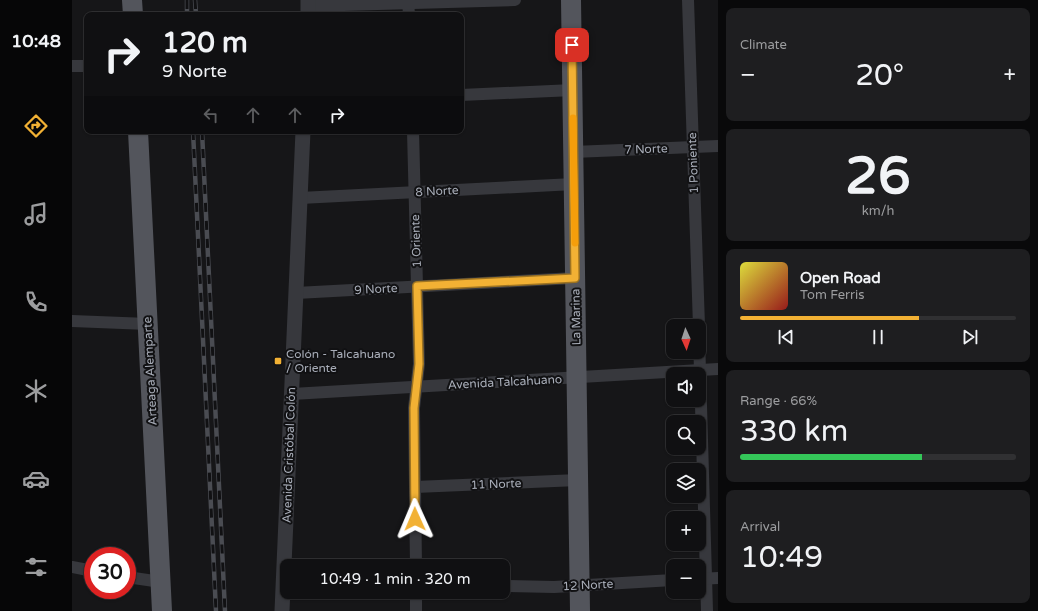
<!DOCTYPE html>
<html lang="en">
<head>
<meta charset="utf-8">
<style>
  :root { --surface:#101012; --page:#1e1e20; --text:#f1f3f6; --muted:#9c9d9f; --line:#303032; --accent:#f2b134 }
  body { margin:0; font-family:"Varela Round",sans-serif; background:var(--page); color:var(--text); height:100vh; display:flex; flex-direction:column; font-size:15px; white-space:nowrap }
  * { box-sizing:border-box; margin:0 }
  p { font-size:13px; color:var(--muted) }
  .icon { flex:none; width:22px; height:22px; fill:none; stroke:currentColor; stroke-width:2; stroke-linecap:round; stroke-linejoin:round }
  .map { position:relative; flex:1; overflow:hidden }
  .drawer { display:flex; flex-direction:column; gap:8px; padding:8px; background:#09090a; width:320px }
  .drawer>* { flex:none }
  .top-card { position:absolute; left:12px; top:12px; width:380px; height:122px; border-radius:8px; box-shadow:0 1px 3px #0004,0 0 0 1px var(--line); background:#101012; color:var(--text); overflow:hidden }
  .needle { width:26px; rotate:177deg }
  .controls { position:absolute; left:594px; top:319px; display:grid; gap:8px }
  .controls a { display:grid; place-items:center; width:40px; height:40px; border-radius:8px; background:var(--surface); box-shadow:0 1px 3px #0004,0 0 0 1px var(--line); font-size:20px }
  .speed { position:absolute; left:12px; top:547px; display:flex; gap:8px; font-size:20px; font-weight:700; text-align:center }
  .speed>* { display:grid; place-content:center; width:52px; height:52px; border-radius:50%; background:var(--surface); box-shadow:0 1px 3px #0004,0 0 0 1px var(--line); line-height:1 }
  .speed .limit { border:6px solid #d22; background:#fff; color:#111 }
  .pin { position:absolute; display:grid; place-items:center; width:34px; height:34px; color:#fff; margin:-17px; border-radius:8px; box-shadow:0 2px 6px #0006 }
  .me { position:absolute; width:44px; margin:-22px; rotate:359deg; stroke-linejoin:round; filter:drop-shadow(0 0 3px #0008) }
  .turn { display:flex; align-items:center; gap:14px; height:84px; padding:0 12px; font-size:18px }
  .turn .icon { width:52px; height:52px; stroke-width:2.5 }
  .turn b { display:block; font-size:28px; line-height:34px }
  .lanes { display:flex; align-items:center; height:38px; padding:0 12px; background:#0003; justify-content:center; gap:20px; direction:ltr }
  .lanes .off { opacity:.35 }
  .big { font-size:30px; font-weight:600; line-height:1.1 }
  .drawer .card { flex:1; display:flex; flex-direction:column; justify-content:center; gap:6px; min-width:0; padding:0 14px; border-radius:8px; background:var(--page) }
  .drawer .dial { align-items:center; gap:0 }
  .dial b { font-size:52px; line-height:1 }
  .song { display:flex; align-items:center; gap:12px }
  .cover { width:48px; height:48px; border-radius:6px; background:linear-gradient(135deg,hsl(60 70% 55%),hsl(0 70% 35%)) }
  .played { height:4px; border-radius:2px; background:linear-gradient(90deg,var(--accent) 65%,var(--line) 65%) }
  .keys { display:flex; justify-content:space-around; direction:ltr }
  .heat { display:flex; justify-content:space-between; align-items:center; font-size:22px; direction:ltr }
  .charge { height:6px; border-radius:3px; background:linear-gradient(90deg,#34c759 66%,var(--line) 0) }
  .trip { position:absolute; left:208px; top:559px; width:230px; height:40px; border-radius:8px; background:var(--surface); box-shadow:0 1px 3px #0004,0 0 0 1px var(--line); font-weight:600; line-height:40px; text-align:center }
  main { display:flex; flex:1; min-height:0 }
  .dock { display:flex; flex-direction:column; width:72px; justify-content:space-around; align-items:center; background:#060607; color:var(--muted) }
  .dock .icon { width:28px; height:28px }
  .dock .selected { color:var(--accent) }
  .dock b { font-size:18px; color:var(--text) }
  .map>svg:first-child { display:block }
</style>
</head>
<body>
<main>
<nav class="dock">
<b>10:48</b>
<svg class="icon selected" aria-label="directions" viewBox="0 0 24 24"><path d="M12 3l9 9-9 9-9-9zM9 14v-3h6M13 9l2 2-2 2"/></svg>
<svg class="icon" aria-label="music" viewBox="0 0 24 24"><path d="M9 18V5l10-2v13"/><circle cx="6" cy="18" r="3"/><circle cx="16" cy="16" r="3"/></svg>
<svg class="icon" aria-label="phone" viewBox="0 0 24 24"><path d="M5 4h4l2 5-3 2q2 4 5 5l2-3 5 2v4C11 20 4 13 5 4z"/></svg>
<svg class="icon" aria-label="climate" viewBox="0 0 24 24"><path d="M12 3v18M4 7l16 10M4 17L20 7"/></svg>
<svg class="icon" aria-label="car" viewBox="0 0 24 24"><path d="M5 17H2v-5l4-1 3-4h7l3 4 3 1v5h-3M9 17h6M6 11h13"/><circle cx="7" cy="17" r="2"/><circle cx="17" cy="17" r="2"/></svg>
<svg class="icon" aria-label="filters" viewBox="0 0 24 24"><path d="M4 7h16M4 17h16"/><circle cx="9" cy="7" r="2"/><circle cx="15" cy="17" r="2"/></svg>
</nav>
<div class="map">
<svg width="646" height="611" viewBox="0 0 646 611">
  <rect width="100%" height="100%" fill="#161618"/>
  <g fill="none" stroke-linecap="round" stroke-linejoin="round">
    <g stroke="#37383d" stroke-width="12">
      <polyline points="336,0 337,15"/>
      <polyline points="616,0 627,326"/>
      <polyline points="236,6 443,0"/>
      <polyline points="0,66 15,66"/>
      <polyline points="389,95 501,90"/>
      <polyline points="341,131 347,364 342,408 344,566"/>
      <polyline points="501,152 646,146"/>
      <polyline points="228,198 502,184"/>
      <polyline points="224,293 503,278"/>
      <polyline points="0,321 76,324"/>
      <polyline points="627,337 635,611"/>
      <polyline points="220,394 646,369"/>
      <polyline points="343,487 506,480"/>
      <polyline points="0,567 21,571"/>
      <polyline points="55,577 89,582"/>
      <polyline points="627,579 646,578"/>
      <polyline points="431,586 482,587 601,580"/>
      <polyline points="344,592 344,611"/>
    </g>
    <g stroke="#37383d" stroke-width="15">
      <polyline points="236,15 236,0"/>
      <polyline points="210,611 231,131"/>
    </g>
    <g stroke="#53555c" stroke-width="20">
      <polyline points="60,0 61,15"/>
      <polyline points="499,0 508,611"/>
      <polyline points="66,131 90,611"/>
    </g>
    <g stroke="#4a4c52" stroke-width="4.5">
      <g id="rail">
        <polyline points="115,0 115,15"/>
        <polyline points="123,0 124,15"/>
        <polyline points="121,131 144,611"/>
        <polyline points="130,131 153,611"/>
      </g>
    </g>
    <use href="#rail" stroke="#111113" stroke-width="3" stroke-dasharray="9" stroke-linecap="butt"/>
  </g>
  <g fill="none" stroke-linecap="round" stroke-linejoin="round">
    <g stroke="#9d7322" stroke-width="10">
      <polyline id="route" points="343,519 342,408 347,364 345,286 503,278 500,45"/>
    </g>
    <use href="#route" stroke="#f2b134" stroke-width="7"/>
    <polyline stroke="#f59e0b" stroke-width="7" points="501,118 503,243"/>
  </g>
  <rect fill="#f2b134" stroke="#111113" stroke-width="1.5" x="202" y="357" width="8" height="8" rx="2"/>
  <g text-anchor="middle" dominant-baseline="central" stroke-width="4" stroke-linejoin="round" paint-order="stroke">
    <g font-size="12" fill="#a8adb8" stroke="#111113">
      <text transform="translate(574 149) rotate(-2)">7 Norte</text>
      <text transform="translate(621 163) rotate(-92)">1 Poniente</text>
      <text transform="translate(365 191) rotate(-3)">8 Norte</text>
      <text transform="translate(344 241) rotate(-92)">1 Oriente</text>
      <text transform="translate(304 289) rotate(-3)">9 Norte</text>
      <text transform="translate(504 317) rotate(-91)">La Marina</text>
      <text transform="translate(78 371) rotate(-93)">Arteaga Alemparte</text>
      <text transform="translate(433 382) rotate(-3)">Avenida Talcahuano</text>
      <text transform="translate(217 455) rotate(-88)">Avenida Cristóbal Colón</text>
      <text transform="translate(424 484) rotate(-2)">11 Norte</text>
      <text transform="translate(516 585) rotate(-3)">12 Norte</text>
    </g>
    <g font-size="12" fill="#a8adb8" stroke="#111113" text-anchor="start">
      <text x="214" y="354">Colón - Talcahuano<tspan x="214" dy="14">/ Oriente</tspan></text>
    </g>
  </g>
</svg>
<div class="controls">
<a><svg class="needle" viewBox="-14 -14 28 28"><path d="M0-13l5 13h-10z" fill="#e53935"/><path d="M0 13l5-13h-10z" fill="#9c9d9f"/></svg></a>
<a><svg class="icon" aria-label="sound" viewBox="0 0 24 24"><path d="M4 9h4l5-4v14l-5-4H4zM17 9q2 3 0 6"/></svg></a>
<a><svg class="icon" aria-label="search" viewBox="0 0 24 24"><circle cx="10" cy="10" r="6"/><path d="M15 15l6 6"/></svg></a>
<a><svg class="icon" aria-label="layers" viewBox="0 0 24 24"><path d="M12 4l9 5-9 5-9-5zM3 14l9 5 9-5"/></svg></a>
<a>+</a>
<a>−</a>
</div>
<div class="speed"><div class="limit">30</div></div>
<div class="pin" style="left:500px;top:45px;background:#d93025"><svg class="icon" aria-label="arrive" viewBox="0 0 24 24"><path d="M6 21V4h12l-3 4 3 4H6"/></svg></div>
<svg class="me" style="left:343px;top:519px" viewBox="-20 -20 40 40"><path d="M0-17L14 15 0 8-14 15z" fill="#f2b134" stroke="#fff" stroke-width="4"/></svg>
<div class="trip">10:49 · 1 min · 320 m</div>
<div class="top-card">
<div class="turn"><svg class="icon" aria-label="right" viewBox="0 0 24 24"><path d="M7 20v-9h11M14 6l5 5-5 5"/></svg><div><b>120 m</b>9 Norte</div></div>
<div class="lanes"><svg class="icon off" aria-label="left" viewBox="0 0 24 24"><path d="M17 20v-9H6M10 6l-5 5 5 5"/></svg><svg class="icon off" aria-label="ahead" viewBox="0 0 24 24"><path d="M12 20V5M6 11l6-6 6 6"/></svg><svg class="icon off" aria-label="ahead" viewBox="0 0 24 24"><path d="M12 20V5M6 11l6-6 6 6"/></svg><svg class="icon" aria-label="right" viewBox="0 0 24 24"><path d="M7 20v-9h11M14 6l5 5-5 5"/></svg></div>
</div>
</div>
<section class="drawer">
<div class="card"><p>Climate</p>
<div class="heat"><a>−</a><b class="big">20°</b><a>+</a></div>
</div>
<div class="card dial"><b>26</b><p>km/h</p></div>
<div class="card">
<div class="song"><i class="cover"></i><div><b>Open Road</b><p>Tom Ferris</p></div></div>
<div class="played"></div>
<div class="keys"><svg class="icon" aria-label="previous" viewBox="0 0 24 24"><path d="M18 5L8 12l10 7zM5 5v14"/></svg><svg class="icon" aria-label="pause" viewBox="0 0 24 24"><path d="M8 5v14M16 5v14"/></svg><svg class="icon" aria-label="next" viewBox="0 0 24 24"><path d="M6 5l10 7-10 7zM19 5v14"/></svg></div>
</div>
<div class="card"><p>Range · 66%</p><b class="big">330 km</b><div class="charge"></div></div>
<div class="card"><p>Arrival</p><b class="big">10:49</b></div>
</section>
</main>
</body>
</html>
